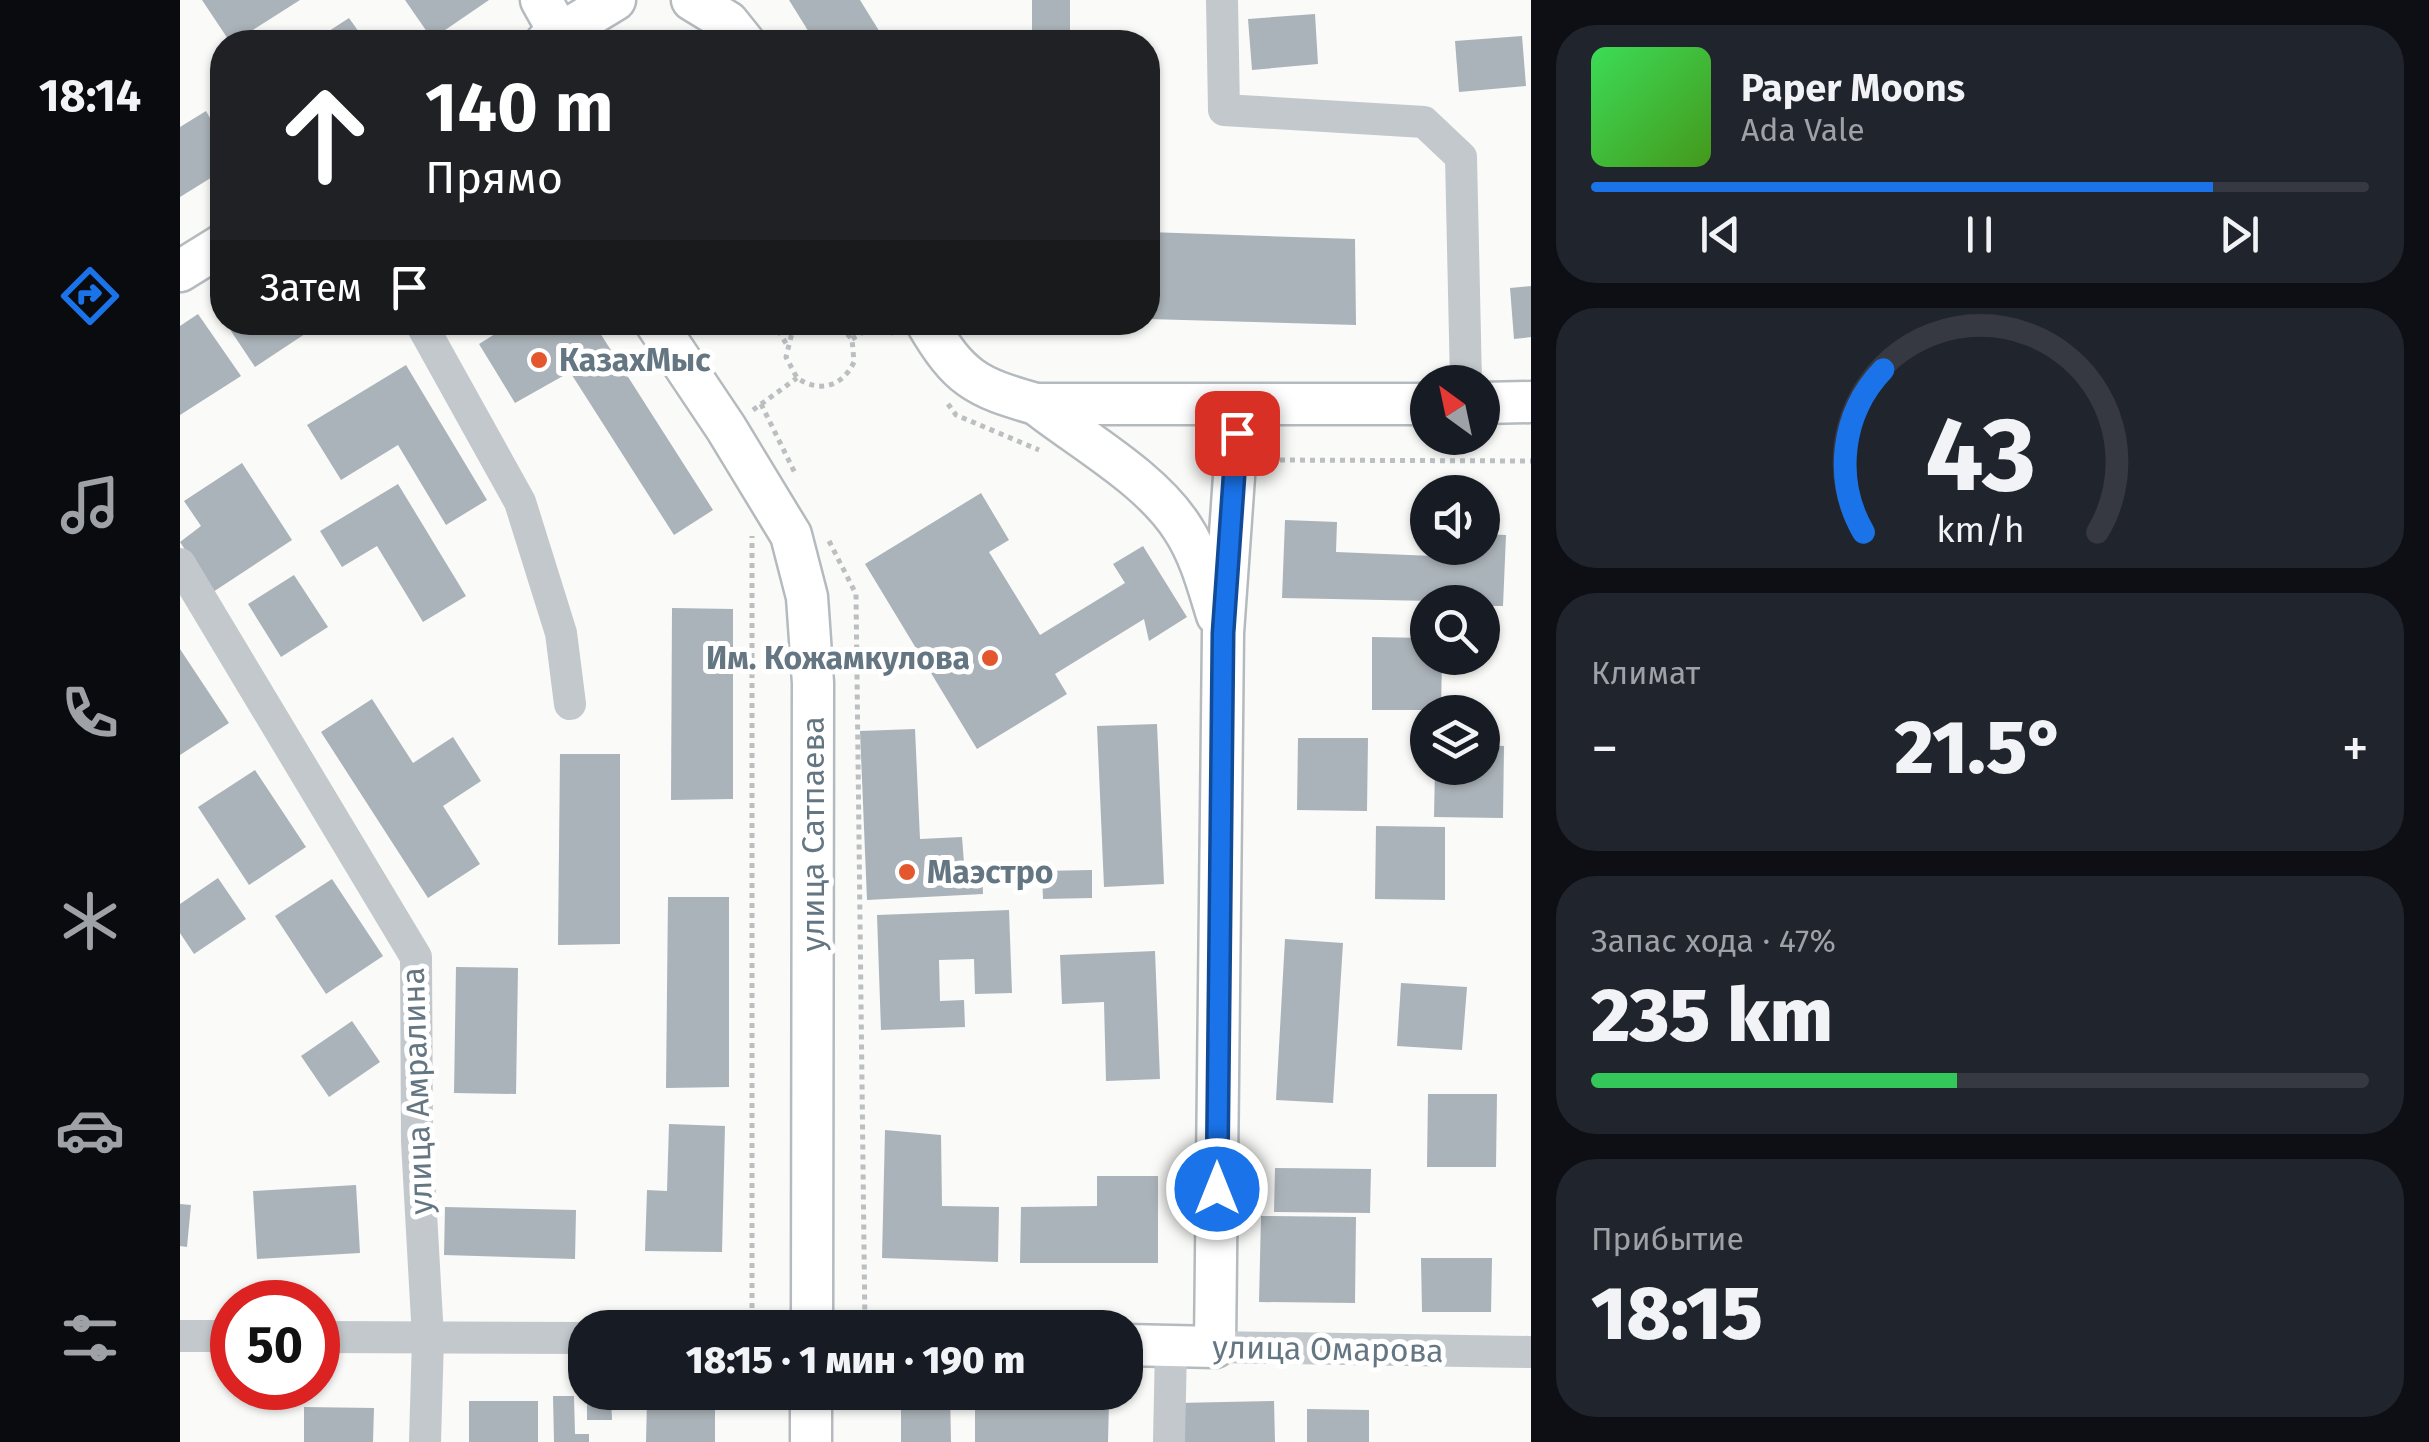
<!DOCTYPE html>
<html lang="ru">
<head>
<meta charset="utf-8">
<style>
  :root { --surface:#171b24; --page:#20242c; --text:#f1f3f6; --muted:#9ea1a6; --line:#363941; --accent:#1a73e8 }
  body { margin:0; font-family:"Fira Sans",sans-serif; background:var(--page); color:var(--text); height:100vh; display:flex; flex-direction:column; font-size:38px; white-space:nowrap }
  * { box-sizing:border-box; margin:0 }
  p { font-size:32px; color:var(--muted) }
  .icon { flex:none; width:55px; height:55px; fill:none; stroke:currentColor; stroke-width:2; stroke-linecap:round; stroke-linejoin:round }
  .map { position:relative; flex:1; overflow:hidden }
  .panel { display:flex; flex-direction:column; gap:25px; padding:25px; background:#0d0f14; width:898px }
  .panel>* { flex:none }
  .banner { position:absolute; left:30px; top:30px; width:950px; height:305px; border-radius:40px; box-shadow:0 2px 8px #0004; background:#202124; color:#fff; overflow:hidden }
  .needle { width:65px; rotate:327deg }
  .controls { position:absolute; left:1230px; top:365px; display:grid; gap:20px }
  .controls a { display:grid; place-items:center; width:90px; height:90px; border-radius:50%; background:var(--surface); box-shadow:0 2px 8px #0004; font-size:50px }
  .speed { position:absolute; left:30px; top:1280px; display:flex; gap:20px; font-size:50px; font-weight:700; text-align:center }
  .speed>* { display:grid; place-content:center; width:130px; height:130px; border-radius:50%; background:var(--surface); box-shadow:0 2px 8px #0004; line-height:1 }
  .speed .limit { border:15px solid #d22; background:#fff; color:#111 }
  .pin { position:absolute; display:grid; place-items:center; width:85px; height:85px; color:#fff; margin:-42px; border-radius:20px; box-shadow:0 5px 15px #0006 }
  .me { position:absolute; width:110px; margin:-55px; rotate:0deg; stroke-linejoin:round; filter:drop-shadow(0 0 8px #0008) }
  .turn { display:flex; align-items:center; gap:35px; height:210px; padding:0 50px; font-size:45px }
  .turn .icon { width:130px; height:130px; stroke-width:2.5 }
  .turn b { display:block; font-size:70px; line-height:85px }
  .then { display:flex; align-items:center; height:95px; padding:0 50px; background:#0003; gap:20px; font-size:38px }
  .big { font-size:75px; font-weight:800; line-height:1.1 }
  .panel .tile { flex:1; display:flex; flex-direction:column; justify-content:center; gap:15px; min-width:0; padding:0 35px; border-radius:40px; background:var(--page) }
  .panel .dial { align-items:center; gap:0 }
  .dial svg { height:260px; overflow:visible; fill:none; stroke:var(--line); stroke-width:7; stroke-linecap:round; text-anchor:middle }
  .dial text { fill:var(--text); stroke:none }
  .song { display:flex; align-items:center; gap:30px }
  .cover { width:120px; height:120px; border-radius:15px; background:linear-gradient(135deg,hsl(130 70% 55%),hsl(100 70% 35%)) }
  .played { height:10px; border-radius:5px; background:linear-gradient(90deg,var(--accent) 80%,var(--line) 80%) }
  .keys { display:flex; justify-content:space-around; direction:ltr }
  .heat { display:flex; justify-content:space-between; align-items:center; font-size:55px; direction:ltr }
  .charge { height:15px; border-radius:8px; background:linear-gradient(90deg,#34c759 47%,var(--line) 0) }
  .trip { position:absolute; left:388px; top:1310px; width:575px; height:100px; border-radius:40px; background:var(--surface); box-shadow:0 2px 8px #0004; font-weight:800; line-height:100px; text-align:center }
  main { display:flex; flex:1; min-height:0 }
  .menu { display:flex; flex-direction:column; width:180px; justify-content:space-around; align-items:center; background:#090b0e; color:var(--muted) }
  .menu .icon { width:70px; height:70px }
  .menu .active { color:var(--accent) }
  .menu b { font-size:45px; color:var(--text) }
  .map>svg:first-child { display:block }
</style>
</head>
<body>
<main>
<nav class="menu">
<b>18:14</b>
<svg class="icon active" aria-label="directions" viewBox="0 0 24 24"><path d="M12 3l9 9-9 9-9-9zM9 14v-3h6M13 9l2 2-2 2"/></svg>
<svg class="icon" aria-label="music" viewBox="0 0 24 24"><path d="M9 18V5l10-2v13"/><circle cx="6" cy="18" r="3"/><circle cx="16" cy="16" r="3"/></svg>
<svg class="icon" aria-label="phone" viewBox="0 0 24 24"><path d="M5 4h4l2 5-3 2q2 4 5 5l2-3 5 2v4C11 20 4 13 5 4z"/></svg>
<svg class="icon" aria-label="climate" viewBox="0 0 24 24"><path d="M12 3v18M4 7l16 10M4 17L20 7"/></svg>
<svg class="icon" aria-label="car" viewBox="0 0 24 24"><path d="M5 17H2v-5l4-1 3-4h7l3 4 3 1v5h-3M9 17h6M6 11h13"/><circle cx="7" cy="17" r="2"/><circle cx="17" cy="17" r="2"/></svg>
<svg class="icon" aria-label="filters" viewBox="0 0 24 24"><path d="M4 7h16M4 17h16"/><circle cx="9" cy="7" r="2"/><circle cx="15" cy="17" r="2"/></svg>
</nav>
<div class="map">
<svg width="1352" height="1442" viewBox="0 0 1352 1442">
  <rect width="100%" height="100%" fill="#fafaf8"/>
  <g fill="#aab3b9">
    <polygon points="22,0 120,0 54,42 50,42"/>
    <polygon points="225,0 309,0 252,39"/>
    <polygon points="609,0 680,0 706,42 635,42"/>
    <rect x="852" y="0" width="38" height="42"/>
    <polygon points="1135,14 1138,64 1072,70 1068,19"/>
    <polygon points="169,18 186,42 132,42"/>
    <polygon points="1342,36 1346,86 1279,92 1275,41"/>
    <polygon points="26,111 42,139 42,171 0,197 0,127"/>
    <polygon points="968,232 1175,239 1176,325 968,319"/>
    <polygon points="1352,286 1352,337 1334,339 1330,288"/>
    <polygon points="42,298 42,319 32,305"/>
    <polygon points="18,314 61,376 0,415 0,326"/>
    <polygon points="45,322 143,322 75,367"/>
    <polygon points="334,322 413,322 533,510 494,535 390,372 335,403 299,344"/>
    <polygon points="226,365 307,500 266,525 218,445 161,480 127,425"/>
    <polygon points="62,463 112,540 33,592 0,542 21,526 4,501"/>
    <polygon points="218,484 286,596 243,622 197,546 162,567 140,531"/>
    <polygon points="801,493 829,540 809,552 860,635 945,583 933,564 963,546 1007,617 969,641 964,619 875,674 887,694 797,749 685,564"/>
    <polygon points="1105,520 1157,522 1156,552 1278,557 1279,548 1302,548 1302,534 1326,535 1323,606 1302,606 1302,602 1102,598"/>
    <polygon points="114,575 148,627 101,657 68,604"/>
    <polygon points="492,608 553,609 553,799 491,800"/>
    <polygon points="1192,637 1248,638 1248,658 1262,658 1261,710 1192,710"/>
    <polygon points="0,649 49,723 0,755"/>
    <polygon points="192,699 233,763 273,737 301,781 263,806 300,864 248,898 141,732"/>
    <polygon points="977,724 984,884 924,887 917,726"/>
    <polygon points="735,729 740,839 782,837 784,863 802,863 803,894 687,900 680,731"/>
    <polygon points="1118,738 1188,738 1187,811 1117,810"/>
    <polygon points="1302,745 1324,746 1323,818 1254,817 1255,768 1302,768"/>
    <polygon points="380,754 440,754 440,944 378,945"/>
    <polygon points="75,770 126,847 69,885 18,807"/>
    <polygon points="1196,826 1265,827 1265,900 1195,899"/>
    <polygon points="912,870 912,898 863,899 862,871"/>
    <polygon points="38,878 66,919 14,954 0,933 0,904"/>
    <polygon points="152,879 203,956 146,994 95,916"/>
    <polygon points="488,897 549,897 549,1087 486,1088"/>
    <polygon points="829,910 832,993 795,994 794,959 759,960 760,1001 784,1000 785,1027 701,1030 697,915"/>
    <polygon points="1105,939 1163,943 1153,1103 1096,1100"/>
    <polygon points="975,951 980,1079 926,1081 924,1002 882,1004 880,955"/>
    <polygon points="276,967 338,968 336,1094 274,1093"/>
    <polygon points="1221,983 1287,987 1282,1050 1217,1046"/>
    <polygon points="172,1021 200,1062 149,1097 121,1056"/>
    <polygon points="1248,1094 1317,1094 1316,1167 1247,1167"/>
    <polygon points="489,1124 545,1126 542,1252 465,1251 467,1190 487,1191"/>
    <polygon points="705,1130 761,1135 762,1206 819,1207 818,1262 702,1258"/>
    <polygon points="1095,1168 1191,1169 1190,1213 1094,1212"/>
    <polygon points="917,1176 978,1176 978,1263 840,1263 841,1207 917,1206"/>
    <polygon points="176,1185 180,1253 77,1259 73,1191"/>
    <polygon points="0,1204 11,1205 7,1247 0,1246"/>
    <polygon points="265,1207 396,1210 395,1259 264,1255"/>
    <polygon points="1081,1216 1176,1217 1175,1303 1079,1302"/>
    <polygon points="1241,1258 1312,1258 1311,1312 1242,1312"/>
    <polygon points="721,1392 770,1392 771,1442 721,1442"/>
    <polygon points="431,1394 432,1420 407,1420 407,1395"/>
    <polygon points="373,1396 394,1396 395,1434 409,1434 409,1442 374,1442"/>
    <polygon points="467,1400 535,1401 535,1442 466,1442"/>
    <polygon points="795,1400 929,1402 928,1442 795,1442"/>
    <rect x="289" y="1401" width="69" height="41"/>
    <polygon points="1094,1401 1095,1442 998,1442 997,1403"/>
    <polygon points="124,1407 194,1408 193,1442 124,1442"/>
    <polygon points="1127,1409 1189,1410 1189,1442 1127,1442"/>
  </g>
  <g fill="none" stroke-linecap="round" stroke-linejoin="round">
    <g stroke="#b5babe" stroke-width="45">
      <g id="major">
        <polyline points="361,0 380,34 377,42"/>
        <polyline points="512,0 548,22 564,42"/>
        <polyline points="366,42 435,0"/>
        <polyline points="0,271 42,245"/>
        <polyline points="475,322 546,428 611,535 627,597 633,683 632,1328"/>
        <path d="M 746,322 C 779,378 795,387 856,404 L 1248,404"/>
        <polyline points="1302,403 1352,402"/>
        <path d="M 856,404 C 903,441 972,479 1003,529 C 1020,555 1028,586 1037,615"/>
        <polyline points="945,1345 1035,1347 1043,633 1059,406"/>
        <polyline points="631,1442 631,1392"/>
      </g>
    </g>
    <g stroke="#bbbfc2" stroke-width="5" stroke-dasharray="5 5" stroke-linecap="butt">
      <polyline points="593,322 607,345"/>
      <path d="M 626,322 L 612,333 L 606,357 L 617,378 C 640,393 662,387 674,362 L 672,339 L 656,322"/>
      <polyline points="705,322 715,336"/>
      <polyline points="672,339 700,322"/>
      <polyline points="581,404 615,473"/>
      <polyline points="768,404 776,415 859,450"/>
      <polyline points="573,410 617,378"/>
      <polyline points="1090,460 1352,461"/>
      <polyline points="649,541 676,594 685,1328"/>
      <polyline points="572,1328 572,536"/>
    </g>
    <g stroke="#c3c8cc" stroke-width="32">
      <polyline points="1042,0 1044,110 1244,122 1281,157 1286,382"/>
      <polyline points="240,322 340,502 381,633 390,704"/>
      <polyline points="0,564 236,957 237,1142 248,1338 245,1442"/>
      <polyline points="0,1336 52,1336"/>
      <polyline points="138,1337 405,1338"/>
      <polyline points="1035,1347 1352,1352"/>
      <polyline points="989,1442 991,1346"/>
    </g>
    <use href="#major" stroke="#fff" stroke-width="40"/>
  </g>
  <g fill="none" stroke-linecap="round" stroke-linejoin="round">
    <g stroke="#114b97" stroke-width="25">
      <polyline id="route" points="1037,1189 1043,633 1057,433"/>
    </g>
    <use href="#route" stroke="#1a73e8" stroke-width="18"/>
  </g>
  <g fill="#e4572e" stroke="#fff" stroke-width="4">
    <circle cx="359" cy="360" r="10"/>
    <circle cx="810" cy="658" r="10"/>
    <circle cx="727" cy="872" r="10"/>
  </g>
  <g text-anchor="middle" dominant-baseline="central" stroke-width="10" stroke-linejoin="round" paint-order="stroke">
    <g font-size="32" font-weight="bold" fill="#657683" stroke="#fff" text-anchor="start">
      <text x="379" y="360">КазахМыс</text>
      <text x="790" y="658" text-anchor="end">Им. Кожамкулова</text>
      <text x="747" y="872">Маэстро</text>
    </g>
    <g font-size="32" fill="#657683" stroke="#fff">
      <text transform="translate(633 834) rotate(-90)">улица Сатпаева</text>
      <text transform="translate(237 1091) rotate(-92)">улица Амралина</text>
      <text transform="translate(1148 1349) rotate(1)">улица Омарова</text>
    </g>
  </g>
</svg>
<div class="controls">
<a><svg class="needle" viewBox="-14 -14 28 28"><path d="M0-13l5 13h-10z" fill="#e53935"/><path d="M0 13l5-13h-10z" fill="#9ea1a6"/></svg></a>
<a><svg class="icon" aria-label="sound" viewBox="0 0 24 24"><path d="M4 9h4l5-4v14l-5-4H4zM17 9q2 3 0 6"/></svg></a>
<a><svg class="icon" aria-label="search" viewBox="0 0 24 24"><circle cx="10" cy="10" r="6"/><path d="M15 15l6 6"/></svg></a>
<a><svg class="icon" aria-label="layers" viewBox="0 0 24 24"><path d="M12 4l9 5-9 5-9-5zM3 14l9 5 9-5"/></svg></a>
</div>
<div class="speed"><div class="limit">50</div></div>
<div class="pin" style="left:1057px;top:433px;background:#d93025"><svg class="icon" aria-label="arrive" viewBox="0 0 24 24"><path d="M6 21V4h12l-3 4 3 4H6"/></svg></div>
<svg class="me" style="left:1037px;top:1189px" viewBox="-20 -20 40 40"><circle r="17" fill="#1a73e8" stroke="#fff" stroke-width="3"/><path d="M0-11L8 9 0 5-8 9z" fill="#fff"/></svg>
<div class="trip">18:15 · 1 мин · 190 m</div>
<div class="banner">
<div class="turn"><svg class="icon" aria-label="ahead" viewBox="0 0 24 24"><path d="M12 20V5M6 11l6-6 6 6"/></svg><div><b>140 m</b>Прямо</div></div>
<div class="then">Затем<svg class="icon" aria-label="arrive" viewBox="0 0 24 24"><path d="M6 21V4h12l-3 4 3 4H6"/></svg></div>
</div>
</div>
<section class="panel">
<div class="tile">
<div class="song"><i class="cover"></i><div><b>Paper Moons</b><p>Ada Vale</p></div></div>
<div class="played"></div>
<div class="keys"><svg class="icon" aria-label="previous" viewBox="0 0 24 24"><path d="M18 5L8 12l10 7zM5 5v14"/></svg><svg class="icon" aria-label="pause" viewBox="0 0 24 24"><path d="M8 5v14M16 5v14"/></svg><svg class="icon" aria-label="next" viewBox="0 0 24 24"><path d="M6 5l10 7-10 7zM19 5v14"/></svg></div>
</div>
<div class="tile dial"><svg viewBox="0 0 100 80">
<path d="M14 69A42 42 0 1 1 86 69"/>
<path d="M14 69A42 42 0 0 1 20 19" stroke="#1a73e8"/>
<text x="50" y="56" font-size="32" font-weight="700">43</text>
<text x="50" y="72" font-size="11">km/h</text>
</svg></div>
<div class="tile"><p>Климат</p>
<div class="heat"><a>−</a><b class="big">21.5°</b><a>+</a></div>
</div>
<div class="tile"><p>Запас хода · 47%</p><b class="big">235 km</b><div class="charge"></div></div>
<div class="tile"><p>Прибытие</p><b class="big">18:15</b></div>
</section>
</main>
</body>
</html>
